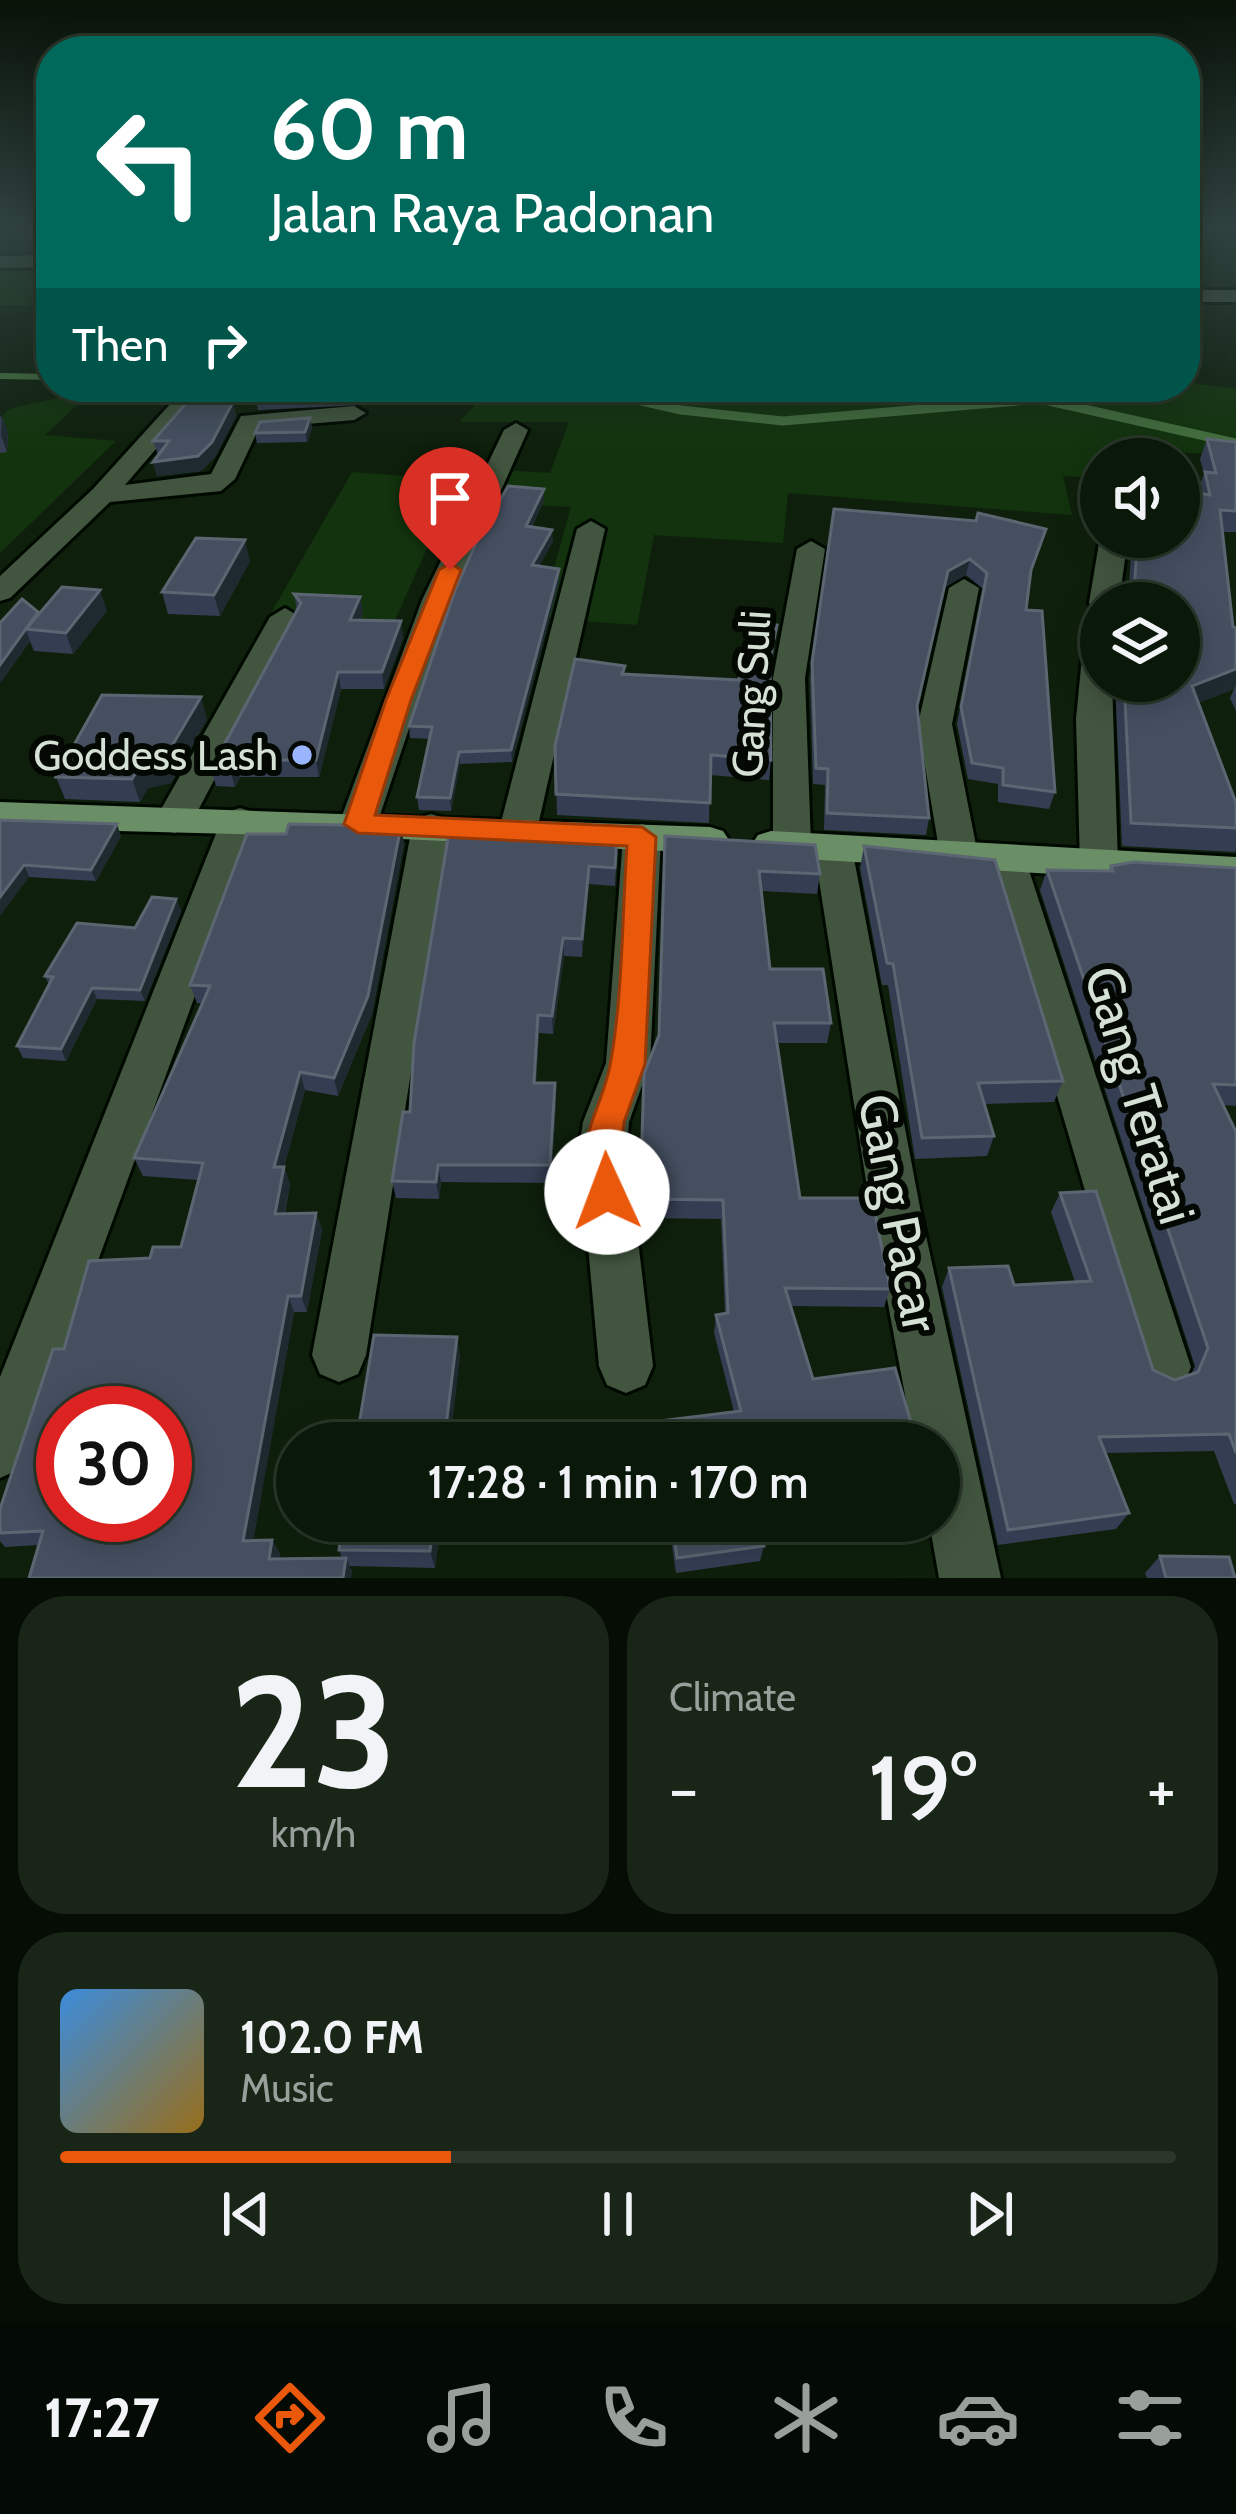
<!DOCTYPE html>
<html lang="en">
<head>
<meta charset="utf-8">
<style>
  :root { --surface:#0a1809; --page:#182517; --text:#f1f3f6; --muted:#99a09c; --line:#2a372a; --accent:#ea580c }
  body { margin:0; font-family:Cabin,sans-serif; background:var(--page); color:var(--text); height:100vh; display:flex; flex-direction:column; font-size:45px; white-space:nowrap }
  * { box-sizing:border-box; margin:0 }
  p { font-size:39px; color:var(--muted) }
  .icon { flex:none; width:66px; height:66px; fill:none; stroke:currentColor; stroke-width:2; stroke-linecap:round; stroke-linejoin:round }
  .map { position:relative; height:1578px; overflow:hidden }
  .sheet { display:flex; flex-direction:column; gap:18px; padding:18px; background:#060d05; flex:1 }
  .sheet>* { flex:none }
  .hud { position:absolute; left:36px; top:36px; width:1164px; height:366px; border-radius:48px; box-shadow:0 6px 30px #0003,0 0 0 3px var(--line); background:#00695c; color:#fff; overflow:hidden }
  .tools { position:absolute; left:1080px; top:438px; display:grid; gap:24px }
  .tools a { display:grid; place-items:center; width:120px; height:120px; border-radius:50%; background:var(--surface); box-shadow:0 6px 30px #0003,0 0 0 3px var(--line); font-size:60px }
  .speed { position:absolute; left:36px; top:1386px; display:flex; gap:24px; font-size:60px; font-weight:700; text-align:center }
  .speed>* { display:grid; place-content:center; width:156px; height:156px; border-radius:50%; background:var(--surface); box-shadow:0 6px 30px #0003,0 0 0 3px var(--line); line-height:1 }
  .speed .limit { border:18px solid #d22; background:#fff; color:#111 }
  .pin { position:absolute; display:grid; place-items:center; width:102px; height:102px; color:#fff; margin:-123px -51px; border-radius:50% 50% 50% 0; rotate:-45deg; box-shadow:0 0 12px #0007 }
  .pin .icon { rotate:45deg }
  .me { position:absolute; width:132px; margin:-66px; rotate:358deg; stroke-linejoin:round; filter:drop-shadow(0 0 9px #0008) }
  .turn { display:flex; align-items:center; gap:42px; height:252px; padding:0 36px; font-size:54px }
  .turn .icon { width:156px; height:156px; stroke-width:2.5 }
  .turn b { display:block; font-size:84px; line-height:102px }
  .then { display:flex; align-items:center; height:114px; padding:0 36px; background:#0003; gap:24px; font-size:45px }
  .big { font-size:90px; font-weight:600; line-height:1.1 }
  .sheet .widget { flex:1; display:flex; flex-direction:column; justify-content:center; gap:18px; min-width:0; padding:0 42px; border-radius:48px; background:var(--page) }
  .sheet .dial { align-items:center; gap:0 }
  .dial b { font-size:156px; line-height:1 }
  .song { display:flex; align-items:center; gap:36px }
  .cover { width:144px; height:144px; border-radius:18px; background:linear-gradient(135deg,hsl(210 70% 55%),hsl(40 70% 35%)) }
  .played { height:12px; border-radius:6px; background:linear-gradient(90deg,var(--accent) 35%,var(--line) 35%) }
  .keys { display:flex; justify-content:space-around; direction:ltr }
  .heat { display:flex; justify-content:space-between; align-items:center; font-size:66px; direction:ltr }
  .sheet .tiles { flex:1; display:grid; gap:18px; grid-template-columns:1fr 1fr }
  .widget:last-child { grid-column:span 2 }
  .trip { position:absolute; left:276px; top:1422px; width:684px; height:120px; border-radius:60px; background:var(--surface); box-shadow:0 6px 30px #0003,0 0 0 3px var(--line); font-weight:600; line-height:120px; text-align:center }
  .menu { display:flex; height:192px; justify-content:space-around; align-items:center; background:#040a04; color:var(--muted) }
  .menu .icon { width:84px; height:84px }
  .menu .current { color:var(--accent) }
  .menu b { font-size:54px; color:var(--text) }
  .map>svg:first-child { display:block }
</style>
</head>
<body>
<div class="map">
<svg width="1236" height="1578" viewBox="0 0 1236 1578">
  <rect width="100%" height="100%" fill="#0e200c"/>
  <g fill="#12330d">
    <polygon points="51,262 51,298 41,306 0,305 0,264"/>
    <polygon points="1185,382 1236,389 1236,456 1150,450 1151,459 1101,459 1101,478 1063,476 1072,515 788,493 783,543 654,535 637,625 540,618 571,507 449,500 393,624 270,615 352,472 455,480 462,467 550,473 569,422 459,422 492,387 1185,387"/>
    <polygon points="93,390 45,435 116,441 0,553 0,419 9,409"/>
  </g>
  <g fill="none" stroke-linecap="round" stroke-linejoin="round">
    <polyline stroke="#436e3e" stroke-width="6" points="0,376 51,377"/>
    <polyline stroke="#436e3e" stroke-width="9" points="580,387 681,410 783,421 1040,399 1236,443"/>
    <g stroke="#000900" stroke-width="6">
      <g id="minor">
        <polygon points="51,255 51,267 0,268 0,256"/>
        <rect x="1185" y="290" width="51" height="12"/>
        <polygon points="180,400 192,407 125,485 211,474 241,416 354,406 366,413 354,420 259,428 235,479 221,491 110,502 10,598 0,601 0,576 93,489 172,402"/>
        <polygon points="516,423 528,430 452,600 377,824 371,833 358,837 345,833 339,824 422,600 504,430"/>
        <polygon points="591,521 605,529 537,830 531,839 518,843 505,839 499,830 577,529"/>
        <polygon points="1100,537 1128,537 1119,603 1101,603 1101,681 1112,681 1118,863 1113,873 1099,877 1085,873 1080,863 1076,719 1086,616 1093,609 1089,603"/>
        <polygon points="811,541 825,549 805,678 811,845 805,854 792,858 779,854 773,845 773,678 797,549"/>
        <polygon points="964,579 979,588 952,724 978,855 972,865 959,869 946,865 940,855 918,724 949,588"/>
        <polygon points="285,608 300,617 193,820 187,829 174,833 161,829 155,820 270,617"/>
        <polygon points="240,808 253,812 259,821 29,1449 20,1469 0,1478 0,1377 221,821 227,812"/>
        <polygon points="431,814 444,818 450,827 366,1355 358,1374 339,1382 320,1374 312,1355 412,827 418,818"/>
        <polygon points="642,824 655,828 661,837 650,1063 629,1122 627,1148 653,1366 645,1385 626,1393 607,1385 599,1366 579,1148 583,1122 606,1063 623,837 629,828"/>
        <polygon points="833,835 846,839 852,848 921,1213 1001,1578 939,1578 929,1521 939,1521 939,1443 914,1443 871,1213 814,848 820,839"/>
        <polygon points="1006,844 1020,848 1025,858 1191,1367 1183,1386 1164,1394 1145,1386 1137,1367 987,858 992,848"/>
      </g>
    </g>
    <g stroke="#000900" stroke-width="6">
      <g id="major">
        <polygon points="0,802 710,827 723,831 729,840 723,849 710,853 358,837 0,828"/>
        <polygon points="771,831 1236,857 1236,885 771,857 758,853 752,844 758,835"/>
      </g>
    </g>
    <use href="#minor" fill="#42563f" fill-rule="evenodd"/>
    <use href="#major" fill="#6a8e65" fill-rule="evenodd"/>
  </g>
  <g fill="#343d52">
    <polygon points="258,387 365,387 361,405 258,410 255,394"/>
    <polygon points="233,402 236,416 215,457 201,471 157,476 153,462 158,455 153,441"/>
    <polygon points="0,415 8,432 7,452 0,453"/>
    <polygon points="310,418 312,428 307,442 257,443 255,433"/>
    <polygon points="1207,439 1236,442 1236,532 1222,532 1233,627 1236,628 1236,711 1230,698 1234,689 1198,703 1236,803 1236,850 1235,852 1122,846 1115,681 1179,681 1179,603 1128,603 1132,537 1179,537 1204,474 1200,459"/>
    <polygon points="544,500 532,527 553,541 539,566 559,569 559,581 512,762 460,764 451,811 419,810 417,797 430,739 410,738 409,726"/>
    <polygon points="834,509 1046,529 1030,577 1026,610 1055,792 1049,809 998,802 998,784 968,779 957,724 983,589 966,575 945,587 917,707 929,818 926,835 824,830 825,785 813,784 810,678"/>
    <polygon points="250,561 220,616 168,614 162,592"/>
    <polygon points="294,594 360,597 363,613 360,621 403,638 384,689 341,689 319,777 240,777 235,787 216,786 211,769 297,610"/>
    <polygon points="107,611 73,654 34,651 30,641 0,683 0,623 38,612"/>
    <polygon points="775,644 771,667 771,760 769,780 710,775 709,823 557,815 555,746 625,666 625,674 739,680"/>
    <polygon points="207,719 171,783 148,788 140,802 65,799 56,777"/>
    <polygon points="0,820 121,836 96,881 29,877"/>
    <polygon points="401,826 404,844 372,1014 338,1096 305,1090 284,1167 290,1184 285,1214 316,1213 322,1230 307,1312 294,1312 253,1540 272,1540 280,1554 279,1559 342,1558 339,1550 343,1521 441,1521 435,1568 349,1566 352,1571 39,1545 5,1547 0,1541 0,1509 64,1349 150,1258 181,1247 198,1180 143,1176 134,1158 202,1003 197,1003 190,985 286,834"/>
    <polygon points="449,832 617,853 615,886 589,884 582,957 564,956 553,1034 539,1033 536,1083 555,1083 556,1101 551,1183 441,1182 439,1199 396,1198 392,1181 410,1112"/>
    <polygon points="665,836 820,874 817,894 761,891 770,969 831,1023 827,1043 777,1043 800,1198 890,1289 884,1307 790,1306 813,1379 917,1443 658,1438 659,1421 734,1412 714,1333 716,1315 725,1313 721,1219 640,1218 644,1074 659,1035"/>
    <polygon points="864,846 1063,1081 1054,1102 985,1104 994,1136 987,1156 915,1159 888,985 882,985 860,868"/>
    <polygon points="1111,866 1236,868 1236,1106 1223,1105 1236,1132 1236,1504 1234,1504 1214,1451 1106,1453 1129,1513 1116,1529 998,1545 942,1287 949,1268 1014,1285 1075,1282 1051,1212 1060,1193 1153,1370 1175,1380 1191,1375 1195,1366 1040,890 1047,870 1109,871"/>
    <polygon points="176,899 181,911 145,1001 97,999 66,1061 23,1058 17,1046 49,985 45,976 135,928"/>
    <polygon points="620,1521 759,1521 764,1546 760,1561 676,1573 670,1532 622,1539"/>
    <polygon points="1160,1556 1235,1578 1147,1578 1145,1573"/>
  </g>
  <g fill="#1e2a30">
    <polygon points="359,387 365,387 361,405 359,389"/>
    <polygon points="233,402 236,416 215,457 201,471 157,476 153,462"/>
    <polygon points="2,415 8,432 7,452 1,435"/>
    <polygon points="310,418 312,428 307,442 305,432"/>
    <polygon points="544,489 544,500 527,537 526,526"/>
    <polygon points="552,530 553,541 533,577 532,565"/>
    <polygon points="245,540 250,561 220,616 214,595"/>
    <polygon points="970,559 966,575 945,587 948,571"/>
    <polygon points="559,569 559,581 512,762 511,750"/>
    <polygon points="100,590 107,611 73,654 66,633"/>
    <polygon points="360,597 363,613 353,637 350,620"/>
    <polygon points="401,621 403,638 384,689 382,672"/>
    <polygon points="26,630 30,641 0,683 0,665"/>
    <polygon points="1236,669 1236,684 1234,689 1183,709 1192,686"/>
    <polygon points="338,672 341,689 319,777 316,760"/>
    <polygon points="201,697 207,719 171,783 148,788 140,802 132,779 140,766"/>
    <polygon points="459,752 460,764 451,811 450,798"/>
    <polygon points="235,760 240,777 235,787 230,770"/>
    <polygon points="117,824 121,836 96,881 91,870"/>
    <polygon points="401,826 404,844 372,1014 338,1096 334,1078"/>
    <polygon points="24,865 29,877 0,916 0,897"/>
    <polygon points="589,866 589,884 582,957 582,939"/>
    <polygon points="176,899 181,911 145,1001 140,990"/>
    <polygon points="563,938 564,956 553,1034 552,1016"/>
    <polygon points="92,988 97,999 66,1061 61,1049"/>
    <polygon points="538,1015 539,1033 535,1101 534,1083"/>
    <polygon points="300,1072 305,1090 284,1167 290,1184 281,1231 275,1214 274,1167"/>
    <polygon points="555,1083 556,1101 551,1183 550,1165"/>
    <polygon points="438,1165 441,1182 439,1199 436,1182"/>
    <polygon points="316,1213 322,1230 307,1312 301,1296"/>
    <polygon points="288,1296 294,1312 251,1554 243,1541"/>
    <polygon points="457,1337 460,1357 450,1443 444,1443"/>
    <polygon points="434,1521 441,1521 435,1568 430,1551"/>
    <polygon points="272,1540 280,1554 277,1573 269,1559"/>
    <polygon points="346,1558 352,1571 351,1578 343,1578"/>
  </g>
  <g fill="#454f60" stroke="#5c6672" stroke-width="3" fill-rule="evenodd">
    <polygon points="258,387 359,387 359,389 255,394"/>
    <polygon points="189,400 233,402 212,442 198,456 153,462 169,441 153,441"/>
    <polygon points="310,418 305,432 255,433 260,422"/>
    <polygon points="1207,439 1236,442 1236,511 1220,510 1233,627 1236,628 1236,669 1192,686 1236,803 1236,828 1131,823 1124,681 1179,681 1179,603 1133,603 1138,537 1179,537 1179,490 1210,495 1205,472 1216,473"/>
    <polygon points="508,486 544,489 526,526 552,530 532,565 559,569 511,750 459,752 450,798 417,797 432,727 409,726 455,590 478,539"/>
    <polygon points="834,509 976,521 978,513 1046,529 1031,570 1026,610 1042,611 1055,792 1003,785 1003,768 972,763 961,707 987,573 970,559 948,571 917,706 929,818 827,813 828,769 816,768 812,662"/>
    <polygon points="196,538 245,540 214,595 162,592"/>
    <polygon points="62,587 100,590 66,633 26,629"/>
    <polygon points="294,594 360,597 350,620 401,621 382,672 338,672 316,760 235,760 230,770 211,769 301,603"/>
    <polygon points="22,599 38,612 0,665 0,623"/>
    <polygon points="749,622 777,625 770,658 771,760 711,755 710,803 556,794 555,746 575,659 625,666 622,674 739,680"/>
    <polygon points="102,695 201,697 163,761 140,766 132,779 56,777"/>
    <polygon points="0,820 117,824 91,870 24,865 0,897"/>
    <path d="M 289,824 L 401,826 L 368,996 L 334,1078 L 300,1072 L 274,1167 L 284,1167 L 275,1214 L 316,1213 L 301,1296 L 288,1296 L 243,1541 L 272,1540 L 269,1559 L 346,1558 L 343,1578 L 29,1578 L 43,1531 L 0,1533 L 0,1509 L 53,1349 L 64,1349 L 89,1261 L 150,1258 L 153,1247 L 181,1247 L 203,1163 L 134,1158 L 210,986 L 190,985 L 247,834 L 286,834 ZM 63,1413 L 165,1413 L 165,1515 L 63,1515 Z"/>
    <polygon points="449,832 557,838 557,832 617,835 615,868 589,866 582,939 563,938 552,1016 538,1015 534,1083 555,1083 550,1165 438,1165 436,1182 392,1181 403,1112 410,1112 414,1043"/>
    <polygon points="665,836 815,845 820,874 759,871 770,969 823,969 831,1023 774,1023 800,1198 872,1198 890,1289 785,1288 813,1379 895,1368 917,1443 623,1443 661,1437 659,1421 741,1411 716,1315 728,1313 723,1200 640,1199 644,1074 659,1035"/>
    <polygon points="864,846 995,860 1063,1081 978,1083 994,1136 922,1138 893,964 887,963"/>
    <polygon points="1134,862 1236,868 1236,1085 1213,1084 1236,1132 1236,1453 1229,1434 1099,1437 1129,1513 1008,1530 949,1268 1008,1266 1014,1285 1091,1281 1060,1193 1096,1191 1153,1370 1175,1380 1198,1372 1208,1348 1047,870 1113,871 1111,866"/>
    <polygon points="152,897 176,899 140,990 92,988 61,1049 17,1046 53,977 45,976 77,923 135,928"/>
    <polygon points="374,1335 457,1337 444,1443 356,1443"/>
    <polygon points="343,1521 434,1521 430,1551 339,1550"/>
    <polygon points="672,1521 759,1521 764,1546 677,1558"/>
    <polygon points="1160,1556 1229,1557 1235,1578 1166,1578"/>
  </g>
  <linearGradient id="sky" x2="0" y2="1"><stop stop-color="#081207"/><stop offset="0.51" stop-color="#304240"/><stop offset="1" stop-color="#304240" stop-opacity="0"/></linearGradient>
  <rect width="1236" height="448" fill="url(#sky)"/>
  <path fill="#ea580c" stroke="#983908" stroke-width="3" d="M 450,563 L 461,570 L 411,700 L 375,815 L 642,827 L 656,837 L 645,1064 L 624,1122 L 621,1148 L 626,1192 L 620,1204 L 607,1209 L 594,1204 C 567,1144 603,1113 611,1060 C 623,991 622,916 627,846 L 358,833 L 344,824 L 386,700 L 439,570 Z"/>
  <circle fill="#99b5fd" stroke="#030802" stroke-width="4.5" cx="302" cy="755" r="12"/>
  <g text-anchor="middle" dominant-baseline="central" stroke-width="12" stroke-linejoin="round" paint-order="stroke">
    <g font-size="42" fill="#d5e1d4" stroke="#030802">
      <text transform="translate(751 694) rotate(-87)">Gang Suli</text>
    </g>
    <g font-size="42" fill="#d5e1d4" stroke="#030802" text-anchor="end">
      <text x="278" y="755">Goddess Lash</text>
    </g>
    <g font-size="51" fill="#d5e1d4" stroke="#030802">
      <text transform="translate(1140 1095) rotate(73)">Gang Teratai</text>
      <text transform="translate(899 1213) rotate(79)">Gang Pacar</text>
    </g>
  </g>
</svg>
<div class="tools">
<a><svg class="icon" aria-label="sound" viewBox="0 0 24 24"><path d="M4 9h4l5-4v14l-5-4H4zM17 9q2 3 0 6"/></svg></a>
<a><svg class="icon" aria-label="layers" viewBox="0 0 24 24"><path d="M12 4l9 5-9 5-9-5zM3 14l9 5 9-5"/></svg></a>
</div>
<div class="speed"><div class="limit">30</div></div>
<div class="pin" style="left:450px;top:570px;background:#d93025"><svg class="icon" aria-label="arrive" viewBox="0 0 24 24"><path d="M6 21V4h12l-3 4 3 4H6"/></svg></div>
<svg class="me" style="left:607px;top:1192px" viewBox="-20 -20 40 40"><circle r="19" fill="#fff"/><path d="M0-13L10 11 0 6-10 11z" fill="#ea580c"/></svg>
<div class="trip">17:28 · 1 min · 170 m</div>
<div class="hud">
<div class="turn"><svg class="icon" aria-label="left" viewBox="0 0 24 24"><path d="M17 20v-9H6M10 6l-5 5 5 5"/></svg><div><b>60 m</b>Jalan Raya Padonan</div></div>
<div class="then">Then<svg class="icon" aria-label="right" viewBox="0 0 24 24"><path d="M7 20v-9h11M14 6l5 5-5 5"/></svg></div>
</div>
</div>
<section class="sheet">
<div class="tiles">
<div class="widget dial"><b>23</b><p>km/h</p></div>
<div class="widget"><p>Climate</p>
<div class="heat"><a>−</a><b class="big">19°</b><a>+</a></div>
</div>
<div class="widget">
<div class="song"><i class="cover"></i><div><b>102.0 FM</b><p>Music</p></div></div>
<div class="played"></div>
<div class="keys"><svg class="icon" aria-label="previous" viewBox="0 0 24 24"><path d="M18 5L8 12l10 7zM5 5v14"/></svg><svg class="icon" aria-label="pause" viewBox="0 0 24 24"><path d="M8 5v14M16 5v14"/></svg><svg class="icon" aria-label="next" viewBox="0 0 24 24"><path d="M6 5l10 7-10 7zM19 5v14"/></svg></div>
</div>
</div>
</section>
<nav class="menu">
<b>17:27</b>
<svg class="icon current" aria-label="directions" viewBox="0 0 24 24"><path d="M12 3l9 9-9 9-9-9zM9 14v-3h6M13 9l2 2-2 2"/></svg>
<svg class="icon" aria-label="music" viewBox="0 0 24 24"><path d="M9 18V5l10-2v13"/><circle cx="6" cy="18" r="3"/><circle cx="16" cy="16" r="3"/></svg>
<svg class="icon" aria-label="phone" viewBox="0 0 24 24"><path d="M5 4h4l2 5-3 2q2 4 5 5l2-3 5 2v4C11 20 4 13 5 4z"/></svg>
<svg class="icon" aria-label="climate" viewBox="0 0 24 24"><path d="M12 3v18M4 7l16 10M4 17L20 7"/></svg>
<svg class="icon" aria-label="car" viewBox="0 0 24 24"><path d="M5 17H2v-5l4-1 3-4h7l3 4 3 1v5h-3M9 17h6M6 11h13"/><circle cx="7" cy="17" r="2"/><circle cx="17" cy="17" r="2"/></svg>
<svg class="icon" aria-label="filters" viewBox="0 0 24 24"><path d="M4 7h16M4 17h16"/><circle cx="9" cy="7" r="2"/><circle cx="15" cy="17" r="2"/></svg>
</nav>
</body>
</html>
